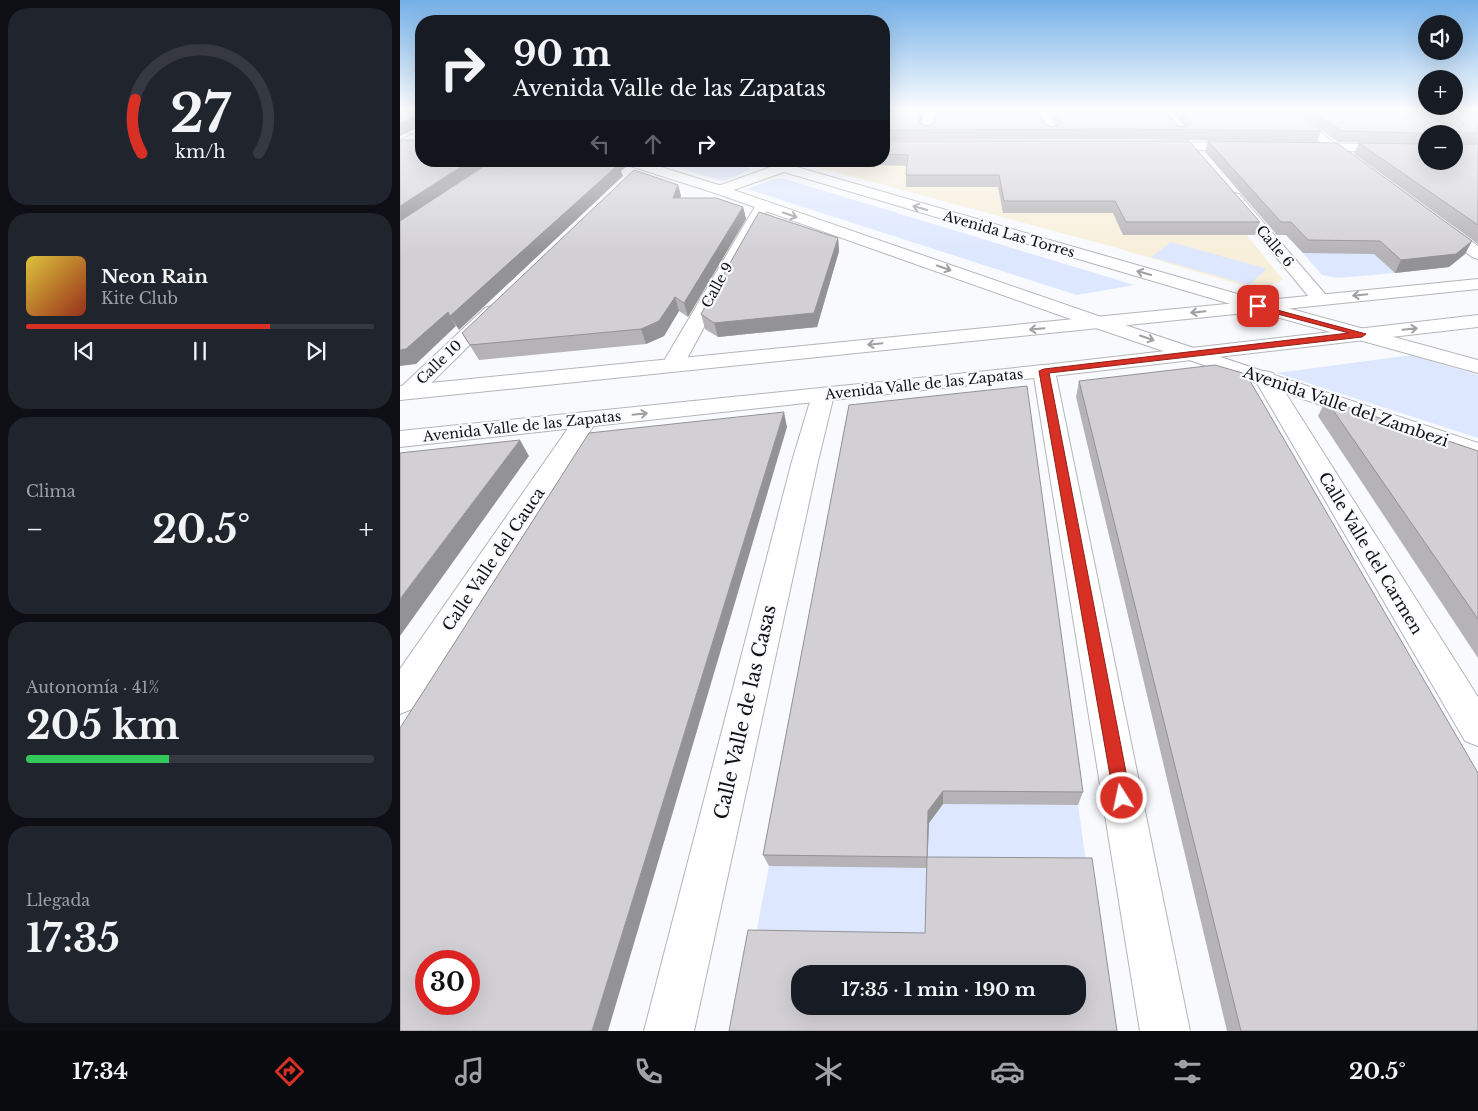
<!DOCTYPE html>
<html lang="es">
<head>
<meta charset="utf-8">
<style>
  :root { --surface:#171b24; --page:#20242c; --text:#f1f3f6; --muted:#9ea1a6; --line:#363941; --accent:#d93025 }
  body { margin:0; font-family:"Libre Baskerville",serif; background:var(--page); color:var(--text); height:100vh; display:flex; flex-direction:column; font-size:19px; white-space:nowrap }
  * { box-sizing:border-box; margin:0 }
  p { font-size:16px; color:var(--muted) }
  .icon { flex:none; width:28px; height:28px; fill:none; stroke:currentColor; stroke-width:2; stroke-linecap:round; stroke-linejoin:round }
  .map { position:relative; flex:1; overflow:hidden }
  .sheet { display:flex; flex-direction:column; gap:8px; padding:8px; background:#0d0f14; width:400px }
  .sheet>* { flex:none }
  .banner { position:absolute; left:15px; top:15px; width:475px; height:152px; border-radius:20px; box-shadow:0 5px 20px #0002; background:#171b24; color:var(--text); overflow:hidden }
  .tools { position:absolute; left:1018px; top:15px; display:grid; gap:10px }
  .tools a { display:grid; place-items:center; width:45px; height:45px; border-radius:50%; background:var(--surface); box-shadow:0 5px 20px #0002; font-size:25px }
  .speed { position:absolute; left:15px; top:950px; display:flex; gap:10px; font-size:25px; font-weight:700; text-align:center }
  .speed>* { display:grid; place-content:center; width:65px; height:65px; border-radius:50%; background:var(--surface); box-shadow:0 5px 20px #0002; line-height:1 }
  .speed .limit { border:8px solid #d22; background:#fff; color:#111 }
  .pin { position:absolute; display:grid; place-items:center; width:42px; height:42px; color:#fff; margin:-21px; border-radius:10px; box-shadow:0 2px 8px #0006 }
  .me { position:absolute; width:55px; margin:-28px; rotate:350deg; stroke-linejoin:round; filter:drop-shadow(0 0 4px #0008) }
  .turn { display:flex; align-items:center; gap:18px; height:105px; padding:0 15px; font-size:22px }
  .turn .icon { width:65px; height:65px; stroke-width:2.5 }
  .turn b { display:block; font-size:35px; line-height:42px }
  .lanes { display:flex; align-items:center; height:48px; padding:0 15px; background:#0003; justify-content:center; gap:25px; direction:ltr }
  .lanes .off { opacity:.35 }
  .big { font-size:38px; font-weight:800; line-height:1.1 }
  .sheet .tile { flex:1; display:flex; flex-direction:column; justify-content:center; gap:8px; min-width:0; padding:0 18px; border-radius:20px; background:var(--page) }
  .sheet .dial { align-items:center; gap:0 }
  .dial svg { height:130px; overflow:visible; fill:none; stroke:var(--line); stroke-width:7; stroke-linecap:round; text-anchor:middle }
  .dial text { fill:var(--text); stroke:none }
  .song { display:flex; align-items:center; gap:15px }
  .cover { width:60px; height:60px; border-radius:8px; background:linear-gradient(135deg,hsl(50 70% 55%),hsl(10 70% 35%)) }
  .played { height:5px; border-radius:2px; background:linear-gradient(90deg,var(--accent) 70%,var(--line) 70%) }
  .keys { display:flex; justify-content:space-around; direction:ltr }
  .heat { display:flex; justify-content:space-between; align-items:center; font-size:28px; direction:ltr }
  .charge { height:8px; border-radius:4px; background:linear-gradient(90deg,#34c759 41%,var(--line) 0) }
  .trip { position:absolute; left:391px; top:965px; width:295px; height:50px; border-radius:20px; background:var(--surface); box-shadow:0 5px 20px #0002; font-weight:800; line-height:50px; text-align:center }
  .tab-bar { display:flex; height:80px; justify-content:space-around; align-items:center; background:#090b0e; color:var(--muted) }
  .tab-bar .icon { width:35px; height:35px }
  .tab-bar .current { color:var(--accent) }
  .tab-bar b { font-size:22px; color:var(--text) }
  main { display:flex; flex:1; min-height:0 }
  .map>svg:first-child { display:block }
</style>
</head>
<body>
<main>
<section class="sheet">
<div class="tile dial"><svg viewBox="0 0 100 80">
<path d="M14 69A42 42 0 1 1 86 69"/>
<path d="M14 69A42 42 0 0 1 10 36" stroke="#d93025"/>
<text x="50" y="56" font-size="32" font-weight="700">27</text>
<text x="50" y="72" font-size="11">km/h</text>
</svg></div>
<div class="tile">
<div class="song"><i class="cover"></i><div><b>Neon Rain</b><p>Kite Club</p></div></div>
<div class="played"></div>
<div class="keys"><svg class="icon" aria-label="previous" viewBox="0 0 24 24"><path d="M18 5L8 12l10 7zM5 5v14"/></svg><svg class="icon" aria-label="pause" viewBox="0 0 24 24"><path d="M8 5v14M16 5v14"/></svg><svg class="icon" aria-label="next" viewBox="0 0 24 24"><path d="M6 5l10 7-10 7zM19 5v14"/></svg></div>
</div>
<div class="tile"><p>Clima</p>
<div class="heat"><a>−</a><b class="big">20.5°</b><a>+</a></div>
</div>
<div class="tile"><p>Autonomía · 41%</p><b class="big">205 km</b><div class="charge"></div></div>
<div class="tile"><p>Llegada</p><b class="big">17:35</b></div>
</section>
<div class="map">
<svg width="1078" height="1031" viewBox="0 0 1078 1031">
  <rect width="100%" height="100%" fill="#f8fafe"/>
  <polygon fill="#f8efda" points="781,153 883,280 868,286 841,285 717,248 402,163"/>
  <g fill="#dde7ff">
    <polygon points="259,161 325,161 352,169 327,180 321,181"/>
    <polygon points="382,178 734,285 677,295 347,189 374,179"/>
    <polygon points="771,242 867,269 849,285 751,257"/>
    <polygon points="903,253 973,253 995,273 938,278 922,275"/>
    <polygon points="1012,355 1078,375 1078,438 877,373"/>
    <polygon points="529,803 678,805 687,869 525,942 355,939 369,866 527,867"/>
  </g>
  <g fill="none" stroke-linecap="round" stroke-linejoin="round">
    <g stroke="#b3b5b9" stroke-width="2">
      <g id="minor">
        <polygon points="524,109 534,109 533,132 527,135 521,132"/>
        <polygon points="638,109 648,109 657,133 655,135 651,136 645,133"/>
        <polygon points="21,131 21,138 0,149 0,140"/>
        <polygon points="380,161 392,161 387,171 325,193 320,194 313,190 315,187 377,165"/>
        <polygon points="834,193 839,194 926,295 929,299 926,303 920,305 914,303 829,200 827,197"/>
        <polygon points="363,201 368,202 370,205 283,366 279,370 272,372 265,370 261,366 356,205 358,202"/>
        <polygon points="92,306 99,308 101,312 99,316 17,397 9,399 1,397 1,387 85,308"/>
        <polygon points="644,365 652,366 655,371 790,1031 740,1031 633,371 636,366"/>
        <polygon points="865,371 873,373 876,378 1078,697 1078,746 1065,741 854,378 857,373"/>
        <polygon points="423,388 431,390 434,395 418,461 294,1031 244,1031 392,461 412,395 415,390"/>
        <polygon points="186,412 194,414 198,419 12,709 0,714 0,669 178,414"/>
      </g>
    </g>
    <g stroke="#b3b5b9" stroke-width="2">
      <g id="tertiary">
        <polygon points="877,109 889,109 964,165 962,168 954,168"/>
        <polygon points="222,161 242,161 325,187 707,319 1078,443 1078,459 693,327 315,193 224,164"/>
        <polygon points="355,161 376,161 865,302 1078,360 1078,373 851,310 357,164"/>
        <polygon points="1039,220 1044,222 1078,246 1078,259 1072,257 1034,228 1031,225 1034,222"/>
      </g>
    </g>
    <g stroke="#b3b5b9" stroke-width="2">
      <g id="secondary">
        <rect x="0" y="127" width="21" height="6"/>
        <polygon points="758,142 845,143 851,147 845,151 754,149 752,146"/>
        <polygon points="905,143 1026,145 1026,153 901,150 899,147 901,144"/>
        <polygon points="1078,279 1078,289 0,400 0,386"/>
        <polygon points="1078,315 1078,327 644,377 0,447 0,431 644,365"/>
      </g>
    </g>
    <use href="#minor" fill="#fff" fill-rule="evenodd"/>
    <use href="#tertiary" fill="#fff" fill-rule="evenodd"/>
    <use href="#secondary" fill="#fff" fill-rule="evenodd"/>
  </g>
  <g fill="#b5b3b7">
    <polygon points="484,109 523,109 521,123 528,126 644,123 651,127 656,126 650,109 764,109 778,126 784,126 769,109 891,109 921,131 917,142 720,139 484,140"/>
    <polygon points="892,109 1078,109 1078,144 1059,143 1060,144 1078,144 1078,244 954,154 959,143 1026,161 1054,134 1026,134 1026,144 938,142"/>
    <polygon points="484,141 860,222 855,235 723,235 713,213 603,213 598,187 506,187 506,175 507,166 475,165 475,161 484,161"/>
    <polygon points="808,141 1072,241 1065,254 1049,267 995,273 974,254 903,253 886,235 877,235 805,152"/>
    <polygon points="278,185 281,196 280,198 343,207 346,219 288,317 279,311 264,336 246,344 79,360 62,333"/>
    <polygon points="438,238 439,251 417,327 318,337 305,329 301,314"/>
    <polygon points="679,381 1078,1031 827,1031 676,397"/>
    <polygon points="926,400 1078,451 1078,658 918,416"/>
    <polygon points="449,405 683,792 678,805 543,804 529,823 525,933 527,868 369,866 363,855"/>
  </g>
  <g fill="#939295">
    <polygon points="521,109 523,109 520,130 519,123"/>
    <polygon points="21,114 21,126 0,136 0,123"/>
    <polygon points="70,161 92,161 0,223 0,206"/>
    <polygon points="216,161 224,161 226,167 221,171 223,176 59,330 50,316"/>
    <polygon points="278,185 281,196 276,210 273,198"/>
    <polygon points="343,207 346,219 288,317 284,303"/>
    <polygon points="438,238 439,251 417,327 318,337 314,323"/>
    <polygon points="1072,241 1065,254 1049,267 995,273 1001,260"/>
    <polygon points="275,297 279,311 264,336 246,344 241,329"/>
    <polygon points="48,312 56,326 16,364 0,366 0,350"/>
    <polygon points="384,412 387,427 208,1031 192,1031"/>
    <polygon points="120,440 129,456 0,636 0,599"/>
    <polygon points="543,791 543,804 529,823 527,868 528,811"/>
  </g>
  <g fill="#d2d0d5" stroke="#939295" fill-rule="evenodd">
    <polygon points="0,109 21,109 21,114 0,123"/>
    <polygon points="484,109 521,109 519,123 528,126 535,122 535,109 640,109 644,123 651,127 658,126 660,122 655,109 764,109 778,126 787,127 791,124 791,121 780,109 891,109 921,131 722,129 484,130 484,124 486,116 484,116"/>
    <polygon points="909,109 1019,109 1046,125 1057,126 1059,128 1064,125 1063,122 1040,109 1078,109 1078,133 1059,133 1058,142 1060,144 1078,144 1078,225 959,143 1026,144 1026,161 1054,161 1054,134 942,131"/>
    <polygon points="0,140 21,140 21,161 70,161 0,206"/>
    <polygon points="484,141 789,141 860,222 726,222 715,201 604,201 599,175 506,175 508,155 484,154"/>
    <polygon points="808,141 937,143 1072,241 1056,254 1001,260 980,241 908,240 891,222 881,222"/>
    <polygon points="92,161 216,161 214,163 219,164 50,316 48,312 6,349 0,350 0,221"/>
    <polygon points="234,170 278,185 273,198 316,198 343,207 284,303 275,297 259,321 241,329 70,345 62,333"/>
    <polygon points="359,212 438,238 414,313 314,323 301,314"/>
    <polygon points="815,365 846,374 1078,773 1078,1031 841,1031 679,381"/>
    <polygon points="627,386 683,792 543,791 528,811 527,857 363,855 449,405"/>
    <polygon points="926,400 1078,451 1078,619"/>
    <path d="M 384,412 L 192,1031 L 0,1031 L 0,728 L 189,433 ZM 26,961 L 69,961 L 69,1004 L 26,1004 Z"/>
    <polygon points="120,440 0,599 0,453"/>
    <path d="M 527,857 L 692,858 L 717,1031 L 329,1031 L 348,930 L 525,933 ZM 400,974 L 678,974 L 678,1006 L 400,1006 Z"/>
  </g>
  <defs><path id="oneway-shaft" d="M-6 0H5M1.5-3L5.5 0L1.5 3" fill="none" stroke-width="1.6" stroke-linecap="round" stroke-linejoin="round" transform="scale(1.25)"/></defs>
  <g stroke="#a0a0a1">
    <use href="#oneway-shaft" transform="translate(520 208) rotate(-164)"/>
    <use href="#oneway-shaft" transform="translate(390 215) rotate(19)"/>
    <use href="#oneway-shaft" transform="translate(544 268) rotate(19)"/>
    <use href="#oneway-shaft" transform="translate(744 273) rotate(-164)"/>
    <use href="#oneway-shaft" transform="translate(960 295) rotate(174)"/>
    <use href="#oneway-shaft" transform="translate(798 312) rotate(174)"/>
    <use href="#oneway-shaft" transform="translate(637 329) rotate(175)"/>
    <use href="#oneway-shaft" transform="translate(1010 329) rotate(-6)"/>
    <use href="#oneway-shaft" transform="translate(747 338) rotate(19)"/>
    <use href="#oneway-shaft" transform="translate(475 344) rotate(174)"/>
    <use href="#oneway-shaft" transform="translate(240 414) rotate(-6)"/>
  </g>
  <linearGradient id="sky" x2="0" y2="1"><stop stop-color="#74b0e8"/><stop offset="0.43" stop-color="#fcfdff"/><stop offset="1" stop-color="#fcfdff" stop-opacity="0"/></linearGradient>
  <rect width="1078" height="254" fill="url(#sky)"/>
  <polygon fill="#d93025" stroke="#8d1f18" points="855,304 966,334 962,337 649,373 731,798 728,804 722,806 717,804 714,798 639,371 644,369 949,333 855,308"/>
  <g text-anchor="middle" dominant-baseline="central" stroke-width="4.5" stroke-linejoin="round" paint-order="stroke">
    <g font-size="14" fill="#111113" stroke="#f8fafe">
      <text transform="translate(609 234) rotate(16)">Avenida Las Torres</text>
      <text transform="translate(875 246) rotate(50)">Calle 6</text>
      <text transform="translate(317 285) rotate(-61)">Calle 9</text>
      <text transform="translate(39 362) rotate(-44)">Calle 10</text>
      <text transform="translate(524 384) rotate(-6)">Avenida Valle de las Zapatas</text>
      <text transform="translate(122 426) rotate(-6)">Avenida Valle de las Zapatas</text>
    </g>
    <g font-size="16" fill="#111113" stroke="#f8fafe">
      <text transform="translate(946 406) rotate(19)">Avenida Valle del Zambezi</text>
      <text transform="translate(971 553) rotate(59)">Calle Valle del Carmen</text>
      <text transform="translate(93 559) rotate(-56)">Calle Valle del Cauca</text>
    </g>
    <g font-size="19" fill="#111113" stroke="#f8fafe">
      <text transform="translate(345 712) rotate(-77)">Calle Valle de las Casas</text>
    </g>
  </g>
</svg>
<div class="tools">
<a><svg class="icon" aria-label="sound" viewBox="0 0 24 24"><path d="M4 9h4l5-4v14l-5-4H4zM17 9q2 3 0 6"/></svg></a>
<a>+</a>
<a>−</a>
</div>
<div class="speed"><div class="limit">30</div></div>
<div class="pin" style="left:858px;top:306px;background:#d93025"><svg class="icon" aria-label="arrive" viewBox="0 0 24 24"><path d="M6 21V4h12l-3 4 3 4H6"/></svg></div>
<svg class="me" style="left:722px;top:798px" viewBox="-20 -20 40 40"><circle r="17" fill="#d93025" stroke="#fff" stroke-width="3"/><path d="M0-11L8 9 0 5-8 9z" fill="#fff"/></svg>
<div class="trip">17:35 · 1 min · 190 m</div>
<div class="banner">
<div class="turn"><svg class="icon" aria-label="right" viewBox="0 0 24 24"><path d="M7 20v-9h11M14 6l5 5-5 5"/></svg><div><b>90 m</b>Avenida Valle de las Zapatas</div></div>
<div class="lanes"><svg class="icon off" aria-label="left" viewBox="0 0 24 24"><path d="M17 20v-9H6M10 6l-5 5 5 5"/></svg><svg class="icon off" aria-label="ahead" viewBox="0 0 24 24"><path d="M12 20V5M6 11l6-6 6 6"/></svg><svg class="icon" aria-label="right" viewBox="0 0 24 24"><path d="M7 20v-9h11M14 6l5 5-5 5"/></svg></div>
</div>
</div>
</main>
<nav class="tab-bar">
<b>17:34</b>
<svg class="icon current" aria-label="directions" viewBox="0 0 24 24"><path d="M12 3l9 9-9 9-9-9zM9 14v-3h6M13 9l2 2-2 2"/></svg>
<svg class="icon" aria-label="music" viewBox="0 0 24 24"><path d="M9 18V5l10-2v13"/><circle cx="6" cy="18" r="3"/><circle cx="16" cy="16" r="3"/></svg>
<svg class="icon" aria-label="phone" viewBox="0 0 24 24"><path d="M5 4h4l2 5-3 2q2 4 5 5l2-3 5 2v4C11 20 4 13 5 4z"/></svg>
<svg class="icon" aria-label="climate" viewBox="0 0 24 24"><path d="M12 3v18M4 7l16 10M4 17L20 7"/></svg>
<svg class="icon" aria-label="car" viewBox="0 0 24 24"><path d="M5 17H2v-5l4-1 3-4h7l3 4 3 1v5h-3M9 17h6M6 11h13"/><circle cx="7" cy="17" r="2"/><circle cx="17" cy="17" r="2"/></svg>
<svg class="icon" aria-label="filters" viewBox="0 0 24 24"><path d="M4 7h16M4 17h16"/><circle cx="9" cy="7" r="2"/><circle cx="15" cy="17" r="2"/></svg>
<b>20.5°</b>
</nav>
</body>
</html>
